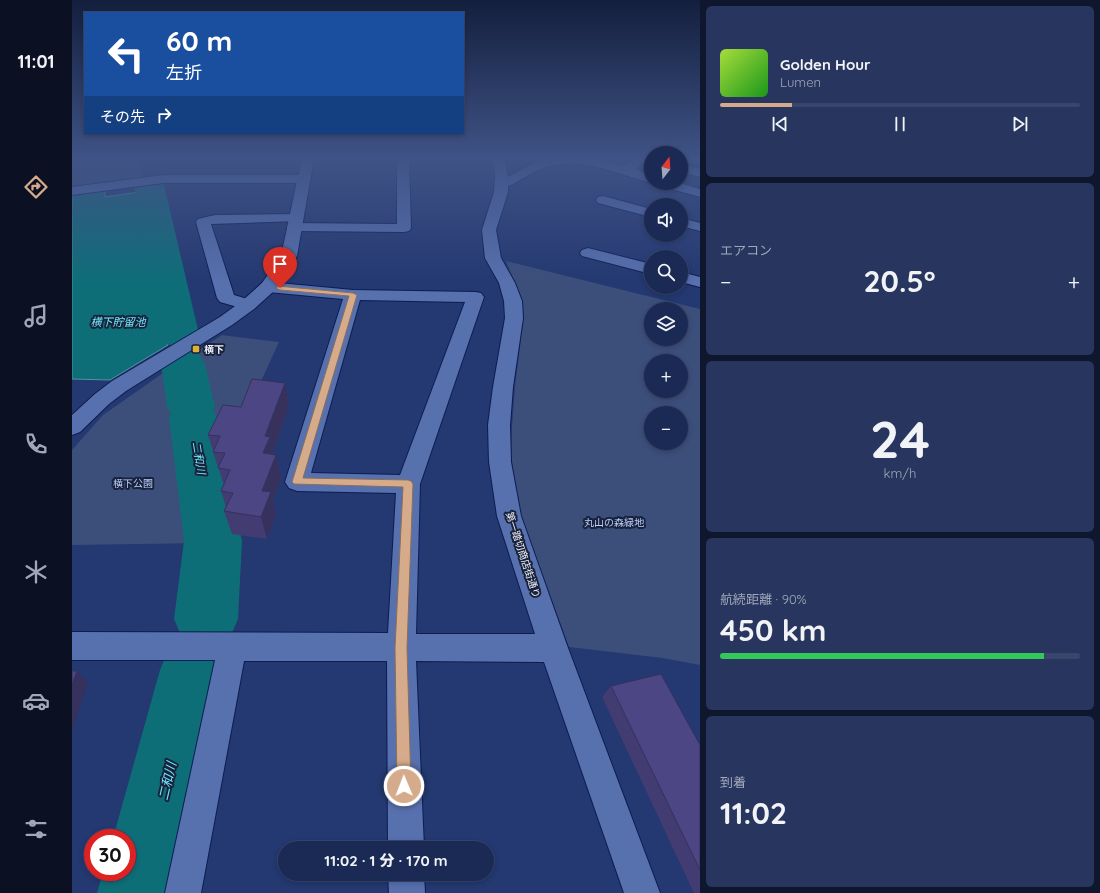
<!DOCTYPE html>
<html lang="ja">
<head>
<meta charset="utf-8">
<style>
  :root { --surface:#1b2a55; --page:#28365f; --text:#f1f3f6; --muted:#a0a7b9; --line:#39466c; --accent:#d6ab8b }
  body { margin:0; font-family:Quicksand,"Noto Sans JP",sans-serif; background:var(--page); color:var(--text); height:100vh; display:flex; flex-direction:column; font-size:15px; white-space:nowrap }
  * { box-sizing:border-box; margin:0 }
  p { font-size:13px; color:var(--muted) }
  .icon { flex:none; width:22px; height:22px; fill:none; stroke:currentColor; stroke-width:2; stroke-linecap:round; stroke-linejoin:round }
  .map { position:relative; flex:1; overflow:hidden }
  .drawer { display:flex; flex-direction:column; gap:6px; padding:6px; background:#0f172f; width:400px }
  .drawer>* { flex:none }
  .guide { position:absolute; left:12px; top:12px; width:380px; height:122px; border-radius:0px; box-shadow:0 2px 6px #0003,0 0 0 1px var(--line); background:#1a4fa0; color:#fff; overflow:hidden }
  .needle { width:26px; rotate:17deg }
  .controls { position:absolute; left:572px; top:146px; display:grid; gap:8px }
  .controls a { display:grid; place-items:center; width:44px; height:44px; border-radius:50%; background:var(--surface); box-shadow:0 2px 6px #0003,0 0 0 1px var(--line); font-size:20px }
  .speed { position:absolute; left:12px; top:829px; display:flex; gap:8px; font-size:20px; font-weight:700; text-align:center }
  .speed>* { display:grid; place-content:center; width:52px; height:52px; border-radius:50%; background:var(--surface); box-shadow:0 2px 6px #0003,0 0 0 1px var(--line); line-height:1 }
  .speed .limit { border:6px solid #d22; background:#fff; color:#111 }
  .pin { position:absolute; display:grid; place-items:center; width:34px; height:34px; color:#fff; margin:-41px -17px; border-radius:50% 50% 50% 0; rotate:-45deg; box-shadow:0 0 4px #0007 }
  .pin .icon { rotate:45deg }
  .me { position:absolute; width:44px; margin:-22px; rotate:359deg; stroke-linejoin:round; filter:drop-shadow(0 0 3px #0008) }
  .turn { display:flex; align-items:center; gap:14px; height:84px; padding:0 16px; font-size:18px }
  .turn .icon { width:52px; height:52px; stroke-width:2.5 }
  .turn b { display:block; font-size:28px; line-height:34px }
  .then { display:flex; align-items:center; height:38px; padding:0 16px; background:#0003; gap:8px; font-size:15px }
  .big { font-size:30px; font-weight:800; line-height:1.1 }
  .drawer .tile { flex:1; display:flex; flex-direction:column; justify-content:center; gap:6px; min-width:0; padding:0 14px; border-radius:6px; background:var(--page) }
  .drawer .dial { align-items:center; gap:0 }
  .dial b { font-size:52px; line-height:1 }
  .song { display:flex; align-items:center; gap:12px }
  .cover { width:48px; height:48px; border-radius:6px; background:linear-gradient(135deg,hsl(80 70% 55%),hsl(120 70% 35%)) }
  .played { height:4px; border-radius:2px; background:linear-gradient(90deg,var(--accent) 20%,var(--line) 20%) }
  .keys { display:flex; justify-content:space-around; direction:ltr }
  .heat { display:flex; justify-content:space-between; align-items:center; font-size:22px; direction:ltr }
  .charge { height:6px; border-radius:3px; background:linear-gradient(90deg,#34c759 90%,var(--line) 0) }
  .trip { position:absolute; left:206px; top:841px; width:216px; height:40px; border-radius:20px; background:var(--surface); box-shadow:0 2px 6px #0003,0 0 0 1px var(--line); font-weight:800; line-height:40px; text-align:center }
  main { display:flex; flex:1; min-height:0 }
  .tabs { display:flex; flex-direction:column; width:72px; justify-content:space-around; align-items:center; background:#0b1122; color:var(--muted) }
  .tabs .icon { width:28px; height:28px }
  .tabs .on { color:var(--accent) }
  .tabs b { font-size:18px; color:var(--text) }
  .map>svg:first-child { display:block }
</style>
</head>
<body>
<main>
<nav class="tabs">
<b>11:01</b>
<svg class="icon on" aria-label="directions" viewBox="0 0 24 24"><path d="M12 3l9 9-9 9-9-9zM9 14v-3h6M13 9l2 2-2 2"/></svg>
<svg class="icon" aria-label="music" viewBox="0 0 24 24"><path d="M9 18V5l10-2v13"/><circle cx="6" cy="18" r="3"/><circle cx="16" cy="16" r="3"/></svg>
<svg class="icon" aria-label="phone" viewBox="0 0 24 24"><path d="M5 4h4l2 5-3 2q2 4 5 5l2-3 5 2v4C11 20 4 13 5 4z"/></svg>
<svg class="icon" aria-label="climate" viewBox="0 0 24 24"><path d="M12 3v18M4 7l16 10M4 17L20 7"/></svg>
<svg class="icon" aria-label="car" viewBox="0 0 24 24"><path d="M5 17H2v-5l4-1 3-4h7l3 4 3 1v5h-3M9 17h6M6 11h13"/><circle cx="7" cy="17" r="2"/><circle cx="17" cy="17" r="2"/></svg>
<svg class="icon" aria-label="filters" viewBox="0 0 24 24"><path d="M4 7h16M4 17h16"/><circle cx="9" cy="7" r="2"/><circle cx="15" cy="17" r="2"/></svg>
</nav>
<div class="map">
<svg width="628" height="893" viewBox="0 0 628 893">
  <rect width="100%" height="100%" fill="#243871"/>
  <g fill="#3c4e7a" fill-rule="evenodd">
    <polygon points="0,158 67,158 71,177 0,188"/>
    <path d="M 434,261 L 628,309 L 628,665 L 590,658 L 497,647 L 449,517 L 439,462 L 440,427 L 443,386 L 451,322 L 450,301 ZM 579,309 L 609,309 L 609,339 L 579,339 ZM 579,361 L 609,361 L 609,391 L 579,391 ZM 579,413 L 609,413 L 609,443 L 579,443 Z"/>
    <polygon points="150,335 207,342 169,425 132,421 119,355"/>
    <polygon points="101,366 135,543 0,545 0,450 31,415"/>
  </g>
  <polygon fill="#0e6e78" stroke="#51959e" points="33,190 33,197 67,192 96,345 38,380 0,379 0,195"/>
  <g fill="none" stroke-linecap="round" stroke-linejoin="round">
    <g fill="#0e6e78" fill-rule="evenodd">
      <polygon points="77,176 88,178 92,185 127,334 121,343 106,347 91,343 85,334 62,185 66,178"/>
      <polygon points="111,349 127,354 133,364 143,407 141,410 145,417 170,541 166,619 157,640 144,645 146,646 156,670 111,893 25,893 31,872 55,872 55,838 41,838 88,670 98,646 111,640 102,619 112,541 97,417 99,413 95,407 89,364 95,354"/>
    </g>
    <g stroke="#0d1d53" stroke-width="2">
      <g id="minor">
        <polygon points="325,158 337,158 339,228 337,231 332,232 222,231 217,230 215,227 217,224 222,223 325,224"/>
        <path d="M 420,158 L 432,158 L 436,177 C 445,173 453,166 463,163 C 490,152 524,158 551,166 L 563,158 L 579,158 L 579,165 L 572,163 L 563,169 L 579,175 L 579,183 C 545,174 510,156 474,167 C 460,171 449,181 436,186 L 436,192 L 424,230 L 429,258 L 443,283 L 450,301 L 451,318 L 441,387 L 438,425 L 439,462 L 449,516 L 496,648 L 588,893 L 552,893 L 472,662 L 344,661 L 352,848 L 316,848 L 315,661 L 172,661 L 129,893 L 93,893 L 143,660 L 0,660 L 0,632 L 316,633 L 324,493 L 225,491 L 217,488 L 213,482 L 271,299 L 196,292 L 190,291 L 188,287 L 190,283 L 196,282 L 281,290 L 403,292 L 409,293 L 412,297 L 348,484 L 344,634 L 463,634 L 425,516 L 417,462 L 416,425 L 421,387 L 433,318 L 432,301 L 427,283 L 413,258 L 410,230 L 422,192 L 423,175 ZM 288,300 L 393,302 L 328,475 L 239,473 Z"/>
        <polygon points="609,164 628,169 628,177 609,172"/>
        <polygon points="91,175 232,175 237,176 239,179 237,182 232,183 91,183 0,195 0,187"/>
        <polygon points="587,183 608,183 628,189 628,197 589,186"/>
        <polygon points="531,196 579,209 579,217 526,203 524,200 526,197"/>
        <polygon points="224,214 229,215 231,218 229,221 139,224 162,295 182,301 185,305 182,309 176,310 148,302 145,298 124,222 126,219 143,215"/>
        <polygon points="609,218 628,223 628,231 609,226"/>
        <polygon points="516,248 579,264 579,274 510,256 508,253 510,250"/>
        <polygon points="609,272 628,277 628,287 609,282"/>
        <polygon points="316,874 352,874 353,893 317,893"/>
      </g>
    </g>
    <g stroke="#0d1d53" stroke-width="2">
      <polygon id="tertiary" points="230,158 242,158 225,256 202,291 182,309 160,325 54,391 37,404 8,432 0,435 0,415 23,394 40,381 148,317 170,301 190,283 209,256"/>
    </g>
    <use href="#minor" fill="#5770ae" fill-rule="evenodd"/>
    <use href="#tertiary" fill="#5770ae" fill-rule="evenodd"/>
  </g>
  <g fill="#423c72">
    <polygon points="213,383 217,406 201,452 202,455 204,455 209,478 201,500 204,514 195,539 160,534 152,511 154,507 149,491 152,485 141,452 141,451 136,435 169,407"/>
    <polygon points="539,686 628,745 628,893 622,893 530,697"/>
  </g>
  <g fill="#36315d">
    <polygon points="213,383 217,406 201,452 203,460 204,455 209,478 201,500 204,514 195,539 189,517 190,491 191,453 193,436"/>
    <polygon points="5,671 16,683 0,730 0,685"/>
  </g>
  <g fill="#4d4685" stroke="#36315d">
    <polygon points="180,379 213,383 193,436 198,437 191,453 204,455 190,491 199,492 189,517 152,511 161,493 149,491 158,470 146,468 153,453 141,452 148,436 136,435 151,405 169,407"/>
    <polygon points="0,671 5,671 0,685"/>
    <polygon points="589,674 628,745 628,870 539,686"/>
  </g>
  <linearGradient id="sky" x2="0" y2="1"><stop stop-color="#141f3e"/><stop offset="0.56" stop-color="#3f5386"/><stop offset="1" stop-color="#3f5386" stop-opacity="0"/></linearGradient>
  <rect width="628" height="283" fill="url(#sky)"/>
  <polygon fill="#d6ab8b" stroke="#8b6f5a" points="205,286 281,293 285,295 231,478 336,480 339,481 341,484 335,648 339,786 337,791 332,793 327,791 325,786 323,648 331,487 222,484 220,482 277,296 208,290 205,289"/>
  <rect fill="#e0b034" stroke="#18223c" stroke-width="1.5" x="120" y="345" width="8" height="8" rx="2"/>
  <g text-anchor="middle" dominant-baseline="central" stroke-width="4" stroke-linejoin="round" paint-order="stroke">
    <g font-size="10" font-weight="bold" fill="#eef1f8" stroke="#18223c" text-anchor="start">
      <text x="132" y="349">横下</text>
    </g>
    <g font-size="10" fill="#bbcffc" stroke="#18223c">
      <text x="61" y="483">横下公園</text>
      <text x="542" y="522">丸山の森緑地</text>
    </g>
    <g font-size="10" fill="#eef1f8" stroke="#18223c">
      <text transform="translate(451 555) rotate(72)">第一踏切商店街通り</text>
    </g>
    <g font-size="11" font-style="italic" fill="#6ee8f7" stroke="#18223c">
      <text x="46" y="322">横下貯留池</text>
      <text transform="translate(127 458) rotate(81)">二和川</text>
    </g>
    <g font-size="13" font-style="italic" fill="#6ee8f7" stroke="#18223c">
      <text transform="translate(95 781) rotate(-77)">二和川</text>
    </g>
  </g>
</svg>
<div class="controls">
<a><svg class="needle" viewBox="-14 -14 28 28"><path d="M0-13l5 13h-10z" fill="#e53935"/><path d="M0 13l5-13h-10z" fill="#a0a7b9"/></svg></a>
<a><svg class="icon" aria-label="sound" viewBox="0 0 24 24"><path d="M4 9h4l5-4v14l-5-4H4zM17 9q2 3 0 6"/></svg></a>
<a><svg class="icon" aria-label="search" viewBox="0 0 24 24"><circle cx="10" cy="10" r="6"/><path d="M15 15l6 6"/></svg></a>
<a><svg class="icon" aria-label="layers" viewBox="0 0 24 24"><path d="M12 4l9 5-9 5-9-5zM3 14l9 5 9-5"/></svg></a>
<a>+</a>
<a>−</a>
</div>
<div class="speed"><div class="limit">30</div></div>
<div class="pin" style="left:208px;top:288px;background:#d93025"><svg class="icon" aria-label="arrive" viewBox="0 0 24 24"><path d="M6 21V4h12l-3 4 3 4H6"/></svg></div>
<svg class="me" style="left:332px;top:786px" viewBox="-20 -20 40 40"><circle r="17" fill="#d6ab8b" stroke="#fff" stroke-width="3"/><path d="M0-11L8 9 0 5-8 9z" fill="#fff"/></svg>
<div class="trip">11:02 · 1 分 · 170 m</div>
<div class="guide">
<div class="turn"><svg class="icon" aria-label="left" viewBox="0 0 24 24"><path d="M17 20v-9H6M10 6l-5 5 5 5"/></svg><div><b>60 m</b>左折</div></div>
<div class="then">その先<svg class="icon" aria-label="right" viewBox="0 0 24 24"><path d="M7 20v-9h11M14 6l5 5-5 5"/></svg></div>
</div>
</div>
<section class="drawer">
<div class="tile">
<div class="song"><i class="cover"></i><div><b>Golden Hour</b><p>Lumen</p></div></div>
<div class="played"></div>
<div class="keys"><svg class="icon" aria-label="previous" viewBox="0 0 24 24"><path d="M18 5L8 12l10 7zM5 5v14"/></svg><svg class="icon" aria-label="pause" viewBox="0 0 24 24"><path d="M8 5v14M16 5v14"/></svg><svg class="icon" aria-label="next" viewBox="0 0 24 24"><path d="M6 5l10 7-10 7zM19 5v14"/></svg></div>
</div>
<div class="tile"><p>エアコン</p>
<div class="heat"><a>−</a><b class="big">20.5°</b><a>+</a></div>
</div>
<div class="tile dial"><b>24</b><p>km/h</p></div>
<div class="tile"><p>航続距離 · 90%</p><b class="big">450 km</b><div class="charge"></div></div>
<div class="tile"><p>到着</p><b class="big">11:02</b></div>
</section>
</main>
</body>
</html>
